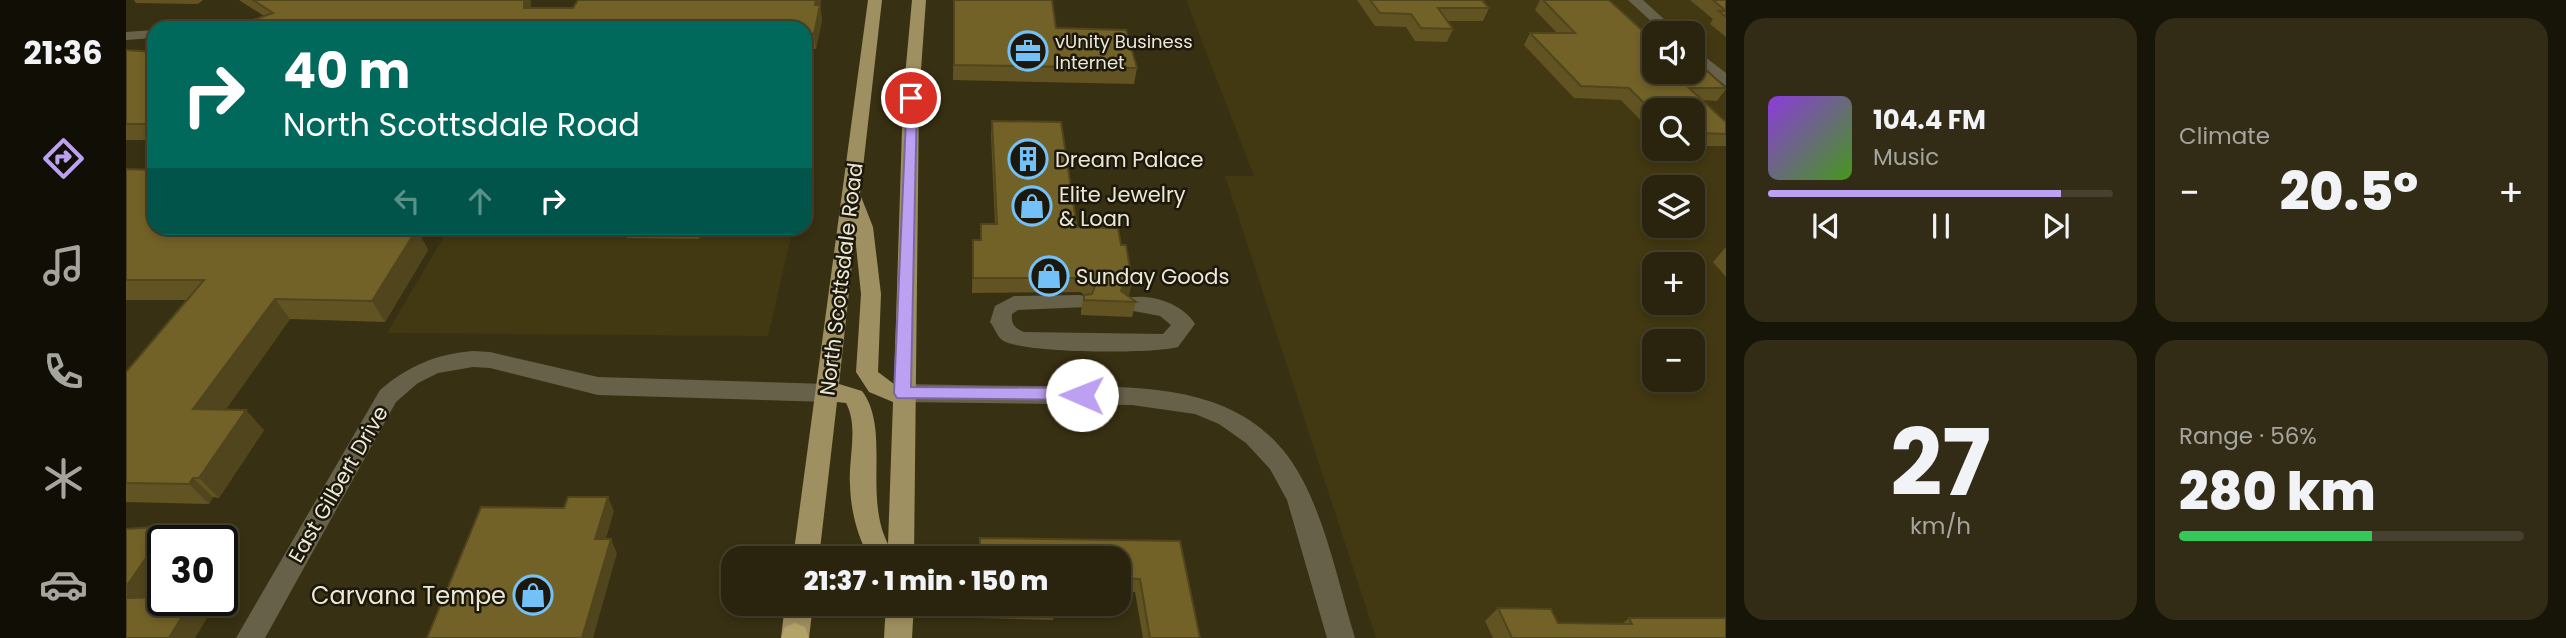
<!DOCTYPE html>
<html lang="en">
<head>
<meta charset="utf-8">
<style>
  :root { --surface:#2a240e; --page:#322c17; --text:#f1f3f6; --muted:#a5a49e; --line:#46412e; --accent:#bca0f2 }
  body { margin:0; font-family:Poppins,sans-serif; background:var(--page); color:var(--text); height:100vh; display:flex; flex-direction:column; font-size:26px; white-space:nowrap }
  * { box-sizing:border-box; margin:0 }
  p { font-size:23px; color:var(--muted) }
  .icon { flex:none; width:38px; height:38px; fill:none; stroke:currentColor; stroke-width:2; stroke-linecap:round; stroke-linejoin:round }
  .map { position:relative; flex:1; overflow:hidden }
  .details { display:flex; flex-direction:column; gap:18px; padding:18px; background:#171408; width:840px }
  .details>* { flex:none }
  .hud { position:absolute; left:21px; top:21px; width:665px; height:214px; border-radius:21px; box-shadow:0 4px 10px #0003,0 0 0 2px var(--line); background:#00695c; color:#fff; overflow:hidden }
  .buttons { position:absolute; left:1516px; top:21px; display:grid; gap:14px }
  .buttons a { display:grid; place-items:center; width:63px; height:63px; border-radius:14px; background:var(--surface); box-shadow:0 4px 10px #0003,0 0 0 2px var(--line); font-size:35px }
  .speed { position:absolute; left:21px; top:525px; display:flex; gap:14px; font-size:35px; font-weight:700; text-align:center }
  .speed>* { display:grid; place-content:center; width:91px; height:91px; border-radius:50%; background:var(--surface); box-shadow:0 4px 10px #0003,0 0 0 2px var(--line); line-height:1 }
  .speed .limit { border:4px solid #111; border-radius:10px; background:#fff; color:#111 }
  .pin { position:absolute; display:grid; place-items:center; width:60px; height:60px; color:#fff; margin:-30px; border:4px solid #fff; border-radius:50%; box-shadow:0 2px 7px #0007 }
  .me { position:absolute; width:77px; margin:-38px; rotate:271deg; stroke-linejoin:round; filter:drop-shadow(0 0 5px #0008) }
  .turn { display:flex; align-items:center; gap:24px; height:147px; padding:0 21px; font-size:32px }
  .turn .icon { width:91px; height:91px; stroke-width:2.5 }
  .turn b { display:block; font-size:49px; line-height:60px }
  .lanes { display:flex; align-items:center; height:66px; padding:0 21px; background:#0003; justify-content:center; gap:35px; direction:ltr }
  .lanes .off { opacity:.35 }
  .big { font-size:52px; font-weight:800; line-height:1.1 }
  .details .tile { flex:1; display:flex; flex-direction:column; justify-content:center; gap:10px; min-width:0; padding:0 24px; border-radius:21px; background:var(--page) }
  .details .dial { align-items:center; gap:0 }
  .dial b { font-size:91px; line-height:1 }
  .song { display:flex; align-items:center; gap:21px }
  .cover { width:84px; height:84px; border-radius:10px; background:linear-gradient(135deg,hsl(270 70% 55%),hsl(100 70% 35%)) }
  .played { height:7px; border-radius:4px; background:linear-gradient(90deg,var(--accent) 85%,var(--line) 85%) }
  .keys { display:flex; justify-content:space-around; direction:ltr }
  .heat { display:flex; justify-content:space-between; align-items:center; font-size:38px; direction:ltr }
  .charge { height:10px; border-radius:5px; background:linear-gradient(90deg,#34c759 56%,var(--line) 0) }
  .details .tiles { flex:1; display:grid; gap:18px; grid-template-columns:repeat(2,1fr) }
  .trip { position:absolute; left:595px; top:546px; width:410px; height:70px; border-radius:21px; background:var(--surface); box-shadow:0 4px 10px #0003,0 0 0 2px var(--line); font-weight:800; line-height:70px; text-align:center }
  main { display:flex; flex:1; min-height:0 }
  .tab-bar { display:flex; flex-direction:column; width:126px; justify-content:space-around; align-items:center; background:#110e06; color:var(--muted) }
  .tab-bar .icon { width:49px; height:49px }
  .tab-bar .selected { color:var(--accent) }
  .tab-bar b { font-size:32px; color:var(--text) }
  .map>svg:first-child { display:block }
</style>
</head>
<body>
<main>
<nav class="tab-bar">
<b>21:36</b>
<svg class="icon selected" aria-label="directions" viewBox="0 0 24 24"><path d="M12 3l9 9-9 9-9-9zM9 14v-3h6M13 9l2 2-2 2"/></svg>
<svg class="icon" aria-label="music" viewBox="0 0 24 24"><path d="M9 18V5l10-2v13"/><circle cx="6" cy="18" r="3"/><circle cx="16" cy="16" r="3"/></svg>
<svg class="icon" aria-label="phone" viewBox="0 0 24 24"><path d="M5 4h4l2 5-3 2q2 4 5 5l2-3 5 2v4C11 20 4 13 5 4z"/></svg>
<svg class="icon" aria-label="climate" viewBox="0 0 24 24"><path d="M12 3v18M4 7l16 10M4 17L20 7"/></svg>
<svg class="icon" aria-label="car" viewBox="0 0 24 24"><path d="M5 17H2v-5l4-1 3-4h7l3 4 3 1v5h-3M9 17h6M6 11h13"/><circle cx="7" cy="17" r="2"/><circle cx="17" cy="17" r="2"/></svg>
</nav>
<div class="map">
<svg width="1600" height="638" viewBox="0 0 1600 638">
  <rect width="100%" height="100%" fill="#383012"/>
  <g fill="#423811" fill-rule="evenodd">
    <path d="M 1060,0 L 1600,0 L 1600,638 L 1250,638 L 1099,176 L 1128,176 ZM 1528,33 L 1566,33 L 1566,72 L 1528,72 ZM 1528,110 L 1566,110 L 1566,149 L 1528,149 ZM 1528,187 L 1566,187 L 1566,226 L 1528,226 ZM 1528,264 L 1566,264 L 1566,303 L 1528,303 ZM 1528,341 L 1566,341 L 1566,380 L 1528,380 Z"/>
    <polygon points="323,228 667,228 642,336 261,333"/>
  </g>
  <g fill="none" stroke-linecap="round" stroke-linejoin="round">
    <g fill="#68614a" fill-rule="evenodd">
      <polygon points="1502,0 1517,0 1553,33 1538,33"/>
      <polygon points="28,30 28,38 0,40 0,32"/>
      <polygon points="1566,47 1600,73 1600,86 1566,59"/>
      <path d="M 954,295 L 961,297 L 964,302 L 961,307 L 892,310 L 886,314 C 885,325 889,328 898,332 L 1037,334 L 1045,325 L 1034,316 L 997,309 L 994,304 L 997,299 C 1020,292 1056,302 1069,324 L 1052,347 C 1027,354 895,354 876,340 C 871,336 868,327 864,322 L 869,306 L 888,296 Z"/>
      <path d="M 347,351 L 364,352 L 472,377 L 702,384 L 710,387 L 713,393 L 710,399 L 702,402 L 472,395 L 364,368 L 347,367 L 312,373 L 292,383 L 270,402 L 139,638 L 110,638 L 254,390 C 282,366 310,354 347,351 Z"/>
      <path d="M 777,384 C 828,385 880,386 931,386 C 1012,387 1106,383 1161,455 C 1197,503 1211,580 1229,638 L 1201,638 L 1161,500 L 1144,469 L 1120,443 L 1093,424 L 1069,414 L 1006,405 L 777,402 L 769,399 L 766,393 L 769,387 Z"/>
    </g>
    <g fill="#9e9060" fill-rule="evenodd">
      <path d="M 742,0 L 756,0 L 734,194 L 747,227 L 755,294 L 752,372 L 768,384 L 777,98 L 786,0 L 800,0 L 793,98 L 788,558 L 743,558 C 731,534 725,512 724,485 C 722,459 733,427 720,403 L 711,402 L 693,558 L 667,558 ZM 729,236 L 735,294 L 730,372 L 743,392 L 767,402 L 762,544 C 737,495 765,430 736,391 L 713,384 Z"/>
      <polygon points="659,604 687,604 683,638 655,638"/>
      <polygon points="760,604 788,604 786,638 758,638"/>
    </g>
    <polygon fill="#b4a368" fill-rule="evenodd" points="669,623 679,627 683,638 655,638 659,627"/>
  </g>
  <g fill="#625422">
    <polygon points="8,0 77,0 72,4 10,3"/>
    <polygon points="113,0 405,0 404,8 447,8 695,0 694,5 696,20 690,49 679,49 679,28 138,16"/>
    <polygon points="828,0 930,28 1011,68 1008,84 827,80"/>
    <polygon points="1231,0 1356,0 1363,8 1357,21 1321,21 1327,29 1321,42 1289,41 1280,27 1249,26"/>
    <polygon points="1414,0 1483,0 1528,72 1600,89 1591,101 1577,100 1600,122 1600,146 1566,146 1566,110 1528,110 1528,128 1522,128 1495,100 1448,98 1398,45 1404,33 1431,33 1409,10"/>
    <polygon points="1564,0 1600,0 1600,37 1584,24 1587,19"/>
    <polygon points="0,50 28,52 28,140 0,140"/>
    <polygon points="866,121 951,227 995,245 1006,280 1003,295 1001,296 1010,302 1006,317 955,315 955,310 958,295 955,292 846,293 847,240 854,240 855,224 869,224 865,135"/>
    <polygon points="0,169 28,228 291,229 302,250 259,322 164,319 100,409 138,430 93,498 87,497 83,504 0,502 0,372 61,300 0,300"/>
    <polygon points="441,228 622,228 621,230 577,229 573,239 501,238 498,229"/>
    <polygon points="1599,248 1600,248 1600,277 1587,262"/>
    <polygon points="854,538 1054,541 1074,638 1017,638 1009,592 992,592 992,558 853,558"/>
    <polygon points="854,604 930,604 930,607 927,620 854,618"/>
    <polygon points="1372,608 1432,623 1496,624 1503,618 1600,638 1367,638 1359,621"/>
  </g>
  <g fill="#50451c">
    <polygon points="398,0 405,0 403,23 398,8"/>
    <polygon points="690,0 695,0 691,20 689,5"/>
    <polygon points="694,5 696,20 690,49 688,34"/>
    <polygon points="28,118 28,134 21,124"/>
    <polygon points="570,228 576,228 573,239"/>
    <polygon points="291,229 302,250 259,322 246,301"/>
    <polygon points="1006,280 1003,295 995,298 995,291 998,283"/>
    <polygon points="149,299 164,319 86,429 67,409"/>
    <polygon points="120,410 138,430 93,498 73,478"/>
    <polygon points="67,478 87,497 83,504 63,484"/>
    <polygon points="482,497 488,511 476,552 469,539"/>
    <polygon points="42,526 59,540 37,541 37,573 11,611 0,603 0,587"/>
    <polygon points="485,539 491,553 467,638 456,638"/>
    <polygon points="66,600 72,600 85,611 69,638 43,638"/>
  </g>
  <g fill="#726228" stroke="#50451c" stroke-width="2">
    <polygon points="127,0 398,0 398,8 447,8 452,0 690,0 689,5 694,5 688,34 679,33 679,28 104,28 147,13"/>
    <polygon points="828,0 926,0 930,28 1000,30 1011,68 828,65"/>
    <polygon points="1244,0 1356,0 1363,8 1312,8 1327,29 1295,28 1285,14 1254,13"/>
    <polygon points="1417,0 1483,0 1528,41 1528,72 1566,72 1566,57 1600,88 1563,88 1600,122 1600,134 1575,133 1566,125 1566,110 1528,110 1528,113 1503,88 1455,86 1404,33 1449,33"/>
    <polygon points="1587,0 1600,0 1600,11"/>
    <polygon points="1593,11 1600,11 1600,17"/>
    <polygon points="0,50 28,52 28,118 21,124 0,124"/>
    <polygon points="866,121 935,122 951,227 992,228 995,245 1000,245 1006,280 998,283 995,291 1010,302 958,300 958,295 966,294 969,286 957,278 847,278 847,240 855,240 855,224 871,224"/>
    <polygon points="0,169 28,170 28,228 221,228 291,229 246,301 149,299 67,409 120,410 73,478 67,478 63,484 0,483 0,372 78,280 0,280"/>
    <polygon points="442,497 482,497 469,539 485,539 456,638 301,638 355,507 438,508"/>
    <polygon points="42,526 0,587 0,529"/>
    <polygon points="854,538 1054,541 1074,638 1024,638 1014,579 992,578 992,558 854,558"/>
    <polygon points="37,597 37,600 66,600 43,638 0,638 0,598"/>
    <polygon points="855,604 930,604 930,607 855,605"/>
    <polygon points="1372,608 1425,609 1432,623 1506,624 1503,618 1600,618 1600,638 1386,638"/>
  </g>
  <polygon fill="#bca0f2" stroke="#7a689d" stroke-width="2" points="781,95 791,98 785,387 956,388 964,395 962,400 771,398 768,393"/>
  <defs>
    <g id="office-ring" transform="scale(2.0125)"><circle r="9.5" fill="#1c180c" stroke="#73c1f6" stroke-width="1.5"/><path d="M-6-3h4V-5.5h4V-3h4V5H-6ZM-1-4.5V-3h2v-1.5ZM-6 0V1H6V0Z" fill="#73c1f6"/></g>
    <g id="building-ring" transform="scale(2.0125)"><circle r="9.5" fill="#1c180c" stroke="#73c1f6" stroke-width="1.5"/><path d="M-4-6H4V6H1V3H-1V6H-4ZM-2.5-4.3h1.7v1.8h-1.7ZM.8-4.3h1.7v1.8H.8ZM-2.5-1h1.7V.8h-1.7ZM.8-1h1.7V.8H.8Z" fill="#73c1f6"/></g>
    <g id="shop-ring" transform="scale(2.0125)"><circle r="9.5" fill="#1c180c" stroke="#73c1f6" stroke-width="1.5"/><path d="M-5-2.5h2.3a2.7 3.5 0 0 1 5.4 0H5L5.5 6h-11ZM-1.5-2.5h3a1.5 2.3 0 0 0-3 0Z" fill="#73c1f6"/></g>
  </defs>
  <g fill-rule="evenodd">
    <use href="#office-ring" x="902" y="51"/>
    <use href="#building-ring" x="902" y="159"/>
    <use href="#shop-ring" x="906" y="206"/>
    <use href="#shop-ring" x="923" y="276"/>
    <use href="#shop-ring" x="407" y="595"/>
  </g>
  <g text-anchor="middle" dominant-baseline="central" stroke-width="5" stroke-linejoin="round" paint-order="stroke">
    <g font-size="18" fill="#ece8d6" stroke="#1c180c" text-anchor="start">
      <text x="929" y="41">vUnity Business<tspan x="929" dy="21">Internet</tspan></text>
    </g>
    <g font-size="21" fill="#ece8d6" stroke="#1c180c" text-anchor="start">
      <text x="929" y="159">Dream Palace</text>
      <text x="933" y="194">Elite Jewelry<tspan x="933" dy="24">&amp; Loan</tspan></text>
      <text x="950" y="276">Sunday Goods</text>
    </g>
    <g font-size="21" fill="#ece8d6" stroke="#1c180c">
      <text transform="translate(715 279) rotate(-83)">North Scottsdale Road</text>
      <text transform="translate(212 484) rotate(-60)">East Gilbert Drive</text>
    </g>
    <g font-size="24" fill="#ece8d6" stroke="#1c180c" text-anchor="end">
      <text x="380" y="595">Carvana Tempe</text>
    </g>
  </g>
</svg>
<div class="buttons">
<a><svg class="icon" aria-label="sound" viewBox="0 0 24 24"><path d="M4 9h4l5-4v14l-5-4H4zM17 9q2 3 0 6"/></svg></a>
<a><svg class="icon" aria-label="search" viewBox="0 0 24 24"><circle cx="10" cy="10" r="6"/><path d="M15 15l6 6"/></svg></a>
<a><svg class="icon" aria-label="layers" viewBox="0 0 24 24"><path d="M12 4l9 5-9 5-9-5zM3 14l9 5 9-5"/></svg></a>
<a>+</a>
<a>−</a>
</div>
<div class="speed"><div class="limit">30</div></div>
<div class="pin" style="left:785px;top:98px;background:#d93025"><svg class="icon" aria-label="arrive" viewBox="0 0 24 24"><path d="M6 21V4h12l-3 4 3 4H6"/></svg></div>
<svg class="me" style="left:956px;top:395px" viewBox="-20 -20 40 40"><circle r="19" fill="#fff"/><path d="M0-13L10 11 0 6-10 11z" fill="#bca0f2"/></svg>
<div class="trip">21:37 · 1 min · 150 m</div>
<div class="hud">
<div class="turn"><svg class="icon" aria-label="right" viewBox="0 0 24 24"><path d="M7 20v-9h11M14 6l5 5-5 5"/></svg><div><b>40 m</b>North Scottsdale Road</div></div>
<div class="lanes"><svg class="icon off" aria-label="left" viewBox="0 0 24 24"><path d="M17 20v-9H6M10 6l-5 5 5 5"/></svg><svg class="icon off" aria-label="ahead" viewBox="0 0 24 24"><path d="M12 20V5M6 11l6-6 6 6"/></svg><svg class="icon" aria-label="right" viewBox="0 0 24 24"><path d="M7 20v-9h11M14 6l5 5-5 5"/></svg></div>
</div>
</div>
<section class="details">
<div class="tiles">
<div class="tile">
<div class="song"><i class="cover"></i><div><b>104.4 FM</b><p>Music</p></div></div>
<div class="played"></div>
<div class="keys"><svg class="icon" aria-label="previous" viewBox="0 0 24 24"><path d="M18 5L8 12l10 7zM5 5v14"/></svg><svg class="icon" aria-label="pause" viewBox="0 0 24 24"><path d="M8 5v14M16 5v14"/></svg><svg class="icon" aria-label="next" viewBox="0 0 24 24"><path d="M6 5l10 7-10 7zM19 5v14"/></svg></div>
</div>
<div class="tile"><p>Climate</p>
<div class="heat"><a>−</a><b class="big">20.5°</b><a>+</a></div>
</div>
<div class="tile dial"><b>27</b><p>km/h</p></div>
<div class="tile"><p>Range · 56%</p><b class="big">280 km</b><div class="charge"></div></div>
</div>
</section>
</main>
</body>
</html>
